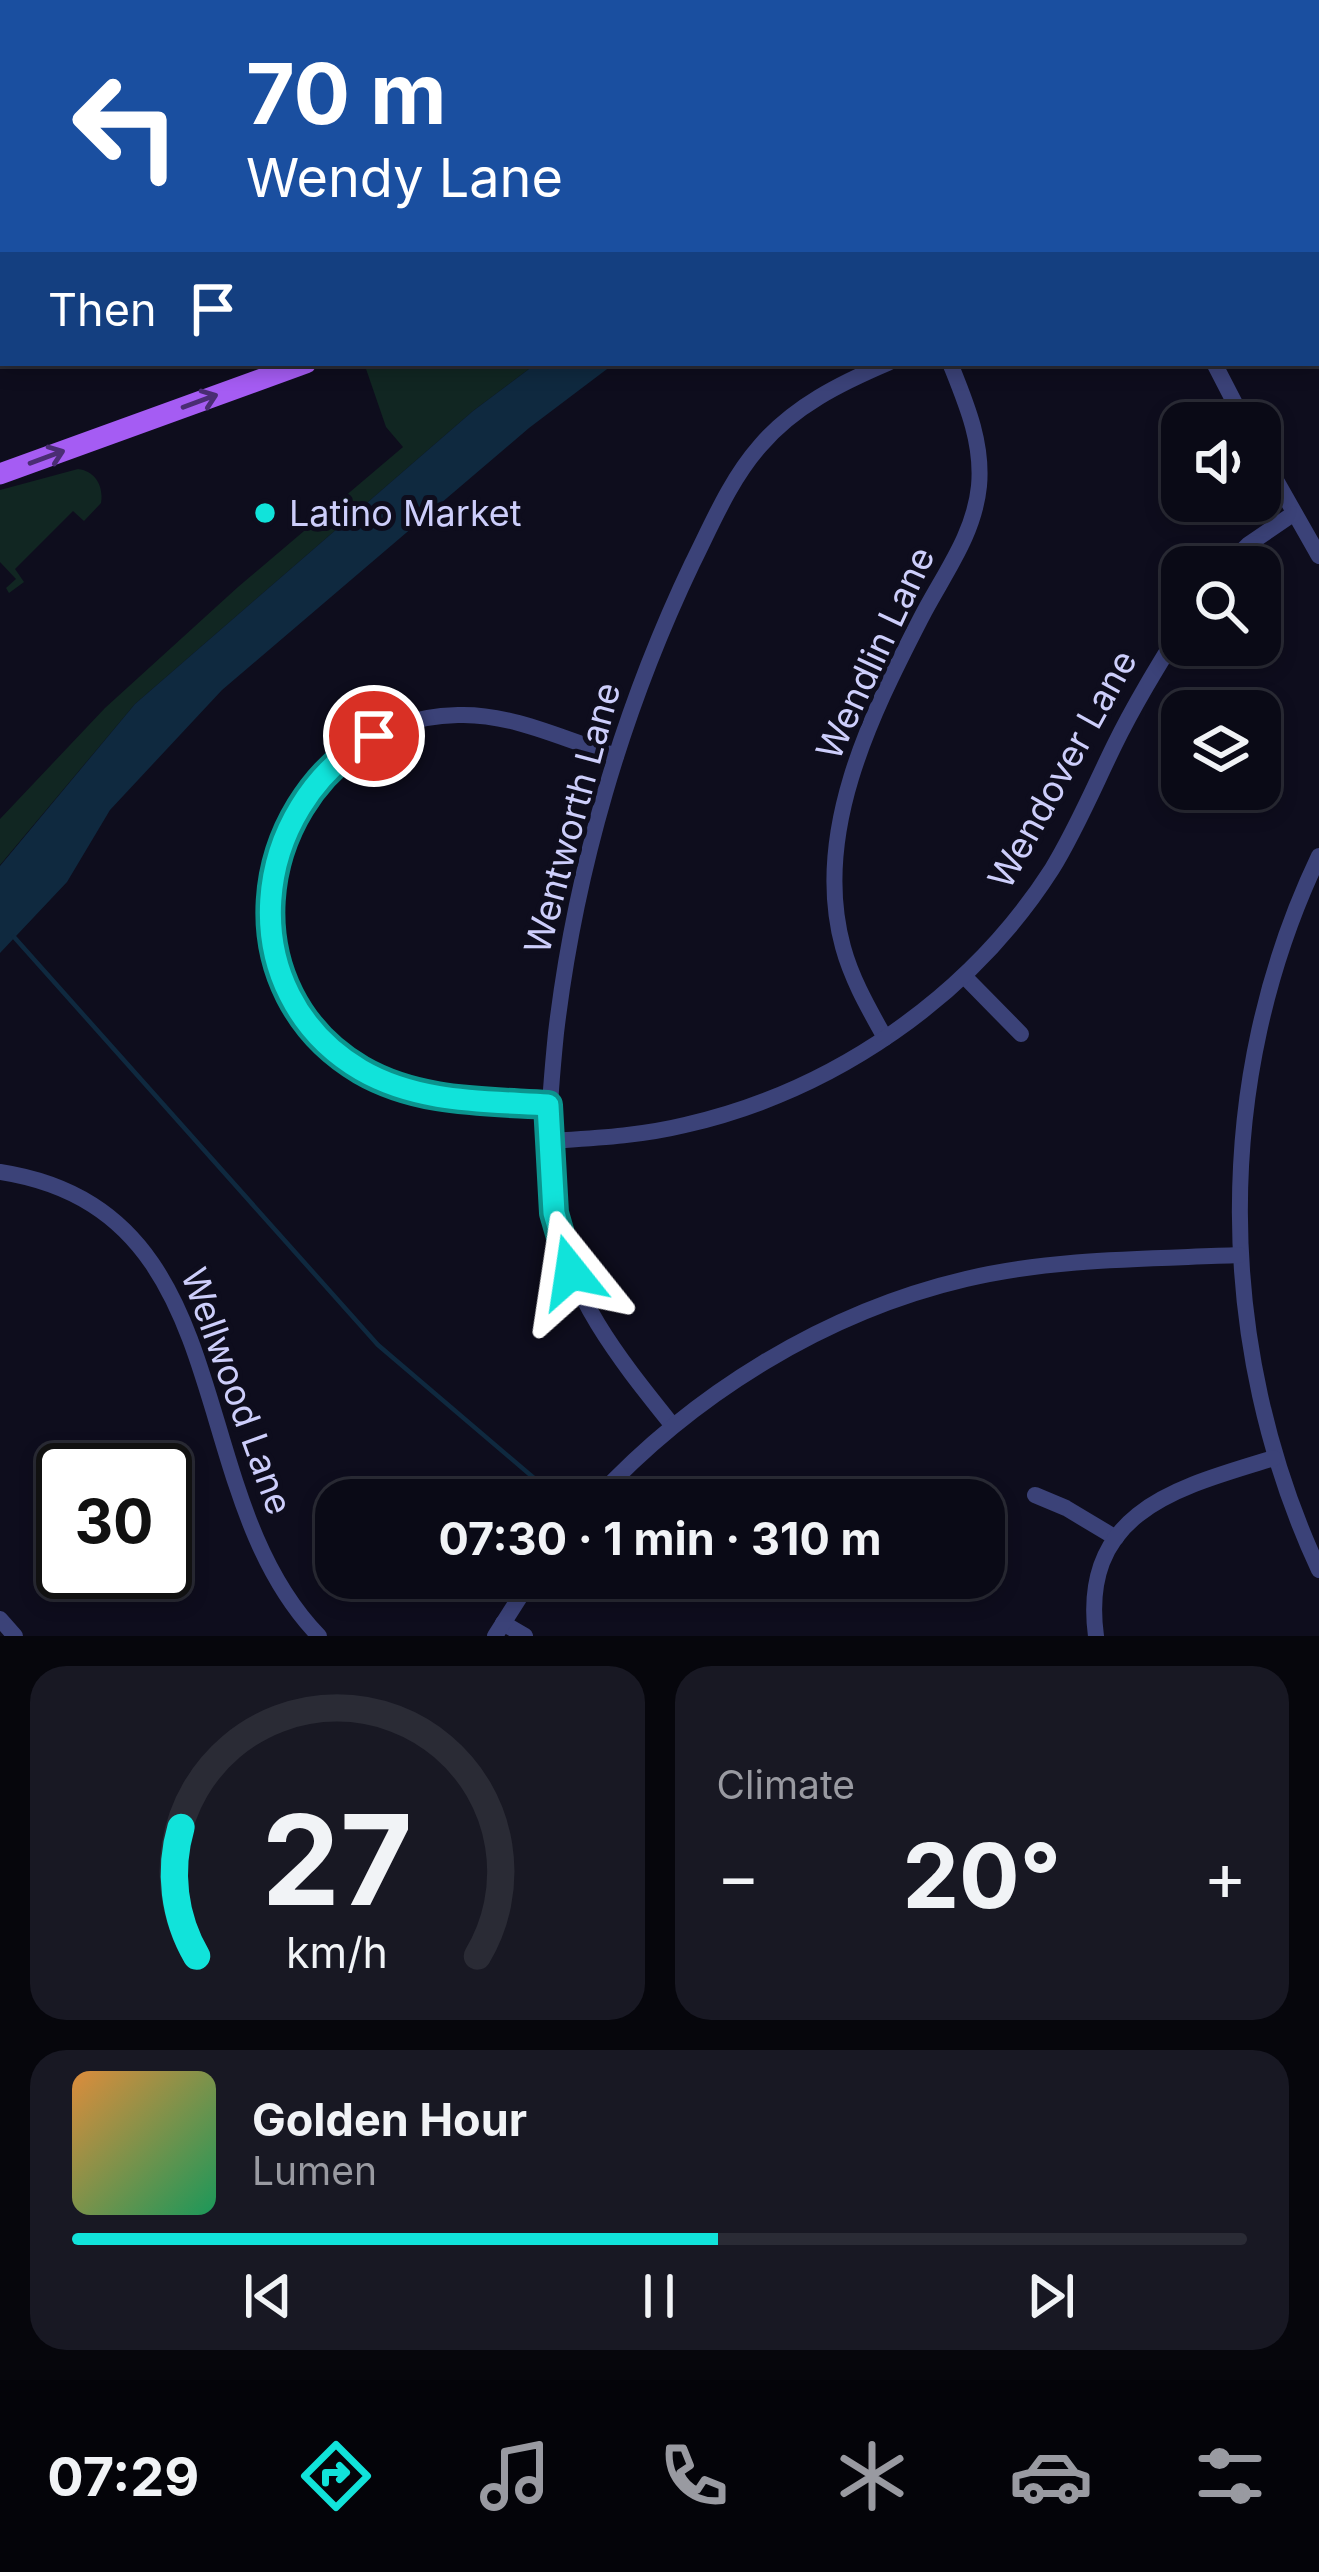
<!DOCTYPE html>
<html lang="en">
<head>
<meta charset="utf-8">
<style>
  :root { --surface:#0a0a16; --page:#181823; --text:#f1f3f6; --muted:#999aa1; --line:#2a2b35; --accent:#11e3da }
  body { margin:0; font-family:Inter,sans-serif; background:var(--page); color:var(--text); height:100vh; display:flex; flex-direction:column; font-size:45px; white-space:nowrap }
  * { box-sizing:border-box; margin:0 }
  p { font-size:39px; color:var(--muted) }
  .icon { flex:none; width:66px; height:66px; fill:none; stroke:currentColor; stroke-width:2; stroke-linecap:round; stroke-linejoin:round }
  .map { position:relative; height:1636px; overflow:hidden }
  .drawer { display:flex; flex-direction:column; gap:30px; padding:30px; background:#06060c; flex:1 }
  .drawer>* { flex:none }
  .banner { position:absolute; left:0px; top:0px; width:1320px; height:366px; box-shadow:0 6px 18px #0003,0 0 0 3px var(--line); background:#1a4fa0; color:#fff; overflow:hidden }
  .controls { position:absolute; left:1161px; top:402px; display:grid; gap:24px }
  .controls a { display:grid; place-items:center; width:120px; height:120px; border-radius:24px; background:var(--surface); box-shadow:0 6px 18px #0003,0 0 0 3px var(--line); font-size:60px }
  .speed { position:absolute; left:36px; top:1443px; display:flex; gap:24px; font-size:60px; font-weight:700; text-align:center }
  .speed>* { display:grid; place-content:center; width:156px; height:156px; border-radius:50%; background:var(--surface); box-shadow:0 6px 18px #0003,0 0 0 3px var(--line); line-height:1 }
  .speed .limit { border:6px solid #111; border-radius:18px; background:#fff; color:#111 }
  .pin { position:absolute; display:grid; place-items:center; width:102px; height:102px; color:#fff; margin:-51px; border:6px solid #fff; border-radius:50%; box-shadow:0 3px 12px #0007 }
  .me { position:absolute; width:132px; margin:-66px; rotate:345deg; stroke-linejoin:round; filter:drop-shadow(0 0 9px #0008) }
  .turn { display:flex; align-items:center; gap:42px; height:252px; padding:0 48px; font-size:54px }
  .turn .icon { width:156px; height:156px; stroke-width:2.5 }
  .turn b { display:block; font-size:84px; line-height:102px }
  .then { display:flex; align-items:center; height:114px; padding:0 48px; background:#0003; gap:24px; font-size:45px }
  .big { font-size:90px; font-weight:700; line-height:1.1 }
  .drawer .widget { flex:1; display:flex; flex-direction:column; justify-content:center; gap:18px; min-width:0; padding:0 42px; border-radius:36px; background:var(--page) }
  .drawer .dial { align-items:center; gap:0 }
  .dial svg { height:312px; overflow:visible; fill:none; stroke:var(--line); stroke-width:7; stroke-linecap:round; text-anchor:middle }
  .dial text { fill:var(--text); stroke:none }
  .song { display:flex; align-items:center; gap:36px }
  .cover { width:144px; height:144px; border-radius:18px; background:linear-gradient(135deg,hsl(30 70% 55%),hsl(150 70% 35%)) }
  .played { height:12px; border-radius:6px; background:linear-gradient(90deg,var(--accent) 55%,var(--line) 55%) }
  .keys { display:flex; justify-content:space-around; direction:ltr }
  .heat { display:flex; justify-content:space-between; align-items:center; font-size:66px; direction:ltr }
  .drawer .tiles { flex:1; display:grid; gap:30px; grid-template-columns:1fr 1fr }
  .widget:last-child { grid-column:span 2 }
  .trip { position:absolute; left:315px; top:1479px; width:690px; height:120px; border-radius:36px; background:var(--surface); box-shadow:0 6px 18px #0003,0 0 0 3px var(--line); font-weight:700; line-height:120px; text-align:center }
  .tabs { display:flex; height:192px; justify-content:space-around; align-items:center; background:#040409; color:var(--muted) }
  .tabs .icon { width:84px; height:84px }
  .tabs .active { color:var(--accent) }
  .tabs b { font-size:54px; color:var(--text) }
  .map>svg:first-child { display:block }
</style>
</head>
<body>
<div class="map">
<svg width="1319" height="1636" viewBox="0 0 1319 1636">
  <rect width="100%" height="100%" fill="#0e0d1d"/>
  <g fill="#112622">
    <polygon points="364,363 537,363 473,411 135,704 0,865 0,819 105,708 238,587 403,447 386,427"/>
    <path d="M 78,469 C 95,471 104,486 101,503 L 84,521 L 73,511 L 15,569 L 24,582 L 9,593 L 6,588 L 16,579 L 0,562 L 0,490 Z"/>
  </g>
  <polygon fill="#0f293f" points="537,363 615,363 529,428 222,690 110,810 67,882 0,953 0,866 135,704 473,411"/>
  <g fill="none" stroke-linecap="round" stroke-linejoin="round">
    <g stroke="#0f293f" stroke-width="4.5">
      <polyline points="14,937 378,1345 548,1490"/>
      <polyline points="697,1578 755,1597"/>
    </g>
    <g stroke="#3b4278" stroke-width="16">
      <polyline points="969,0 971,3"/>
      <polyline points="1214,363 1245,423"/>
      <polyline points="1260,452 1319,556"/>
      <polyline points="1226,567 1249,544 1293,514"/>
      <path d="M 1319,856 C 1212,1080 1215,1346 1319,1570"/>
      <polyline points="964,976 1021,1034"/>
      <path d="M 885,1038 C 869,1009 852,980 843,947 C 812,834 870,717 921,618 C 943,575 974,536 979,486 C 983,442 966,403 950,363"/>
      <path d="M 548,1105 C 485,1101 418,1104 362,1070 C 198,974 269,719 458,715 C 511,713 566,740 616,756"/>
      <path d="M 549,1141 C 595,1138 640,1136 685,1125 C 834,1091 970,997 1052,869 C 1076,830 1094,787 1114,746 C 1134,705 1158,666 1182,627"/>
      <path d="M 0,1172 C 246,1210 178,1491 319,1636"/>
      <path d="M 673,1426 C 621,1361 569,1298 555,1214 C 544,1154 550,1094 556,1033 C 575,872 622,711 692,564 C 712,524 730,480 760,446 C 794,406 841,383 888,363"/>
      <polyline points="1035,1495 1066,1508 1116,1538"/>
      <path d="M 595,1500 C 693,1394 825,1312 966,1279 C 1055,1258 1148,1259 1239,1255"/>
      <polyline points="0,1619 15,1636"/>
      <polyline points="503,1623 525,1636"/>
      <polyline points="495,1636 532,1578"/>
      <path d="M 1096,1636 C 1079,1510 1180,1487 1274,1458"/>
    </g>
    <g stroke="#a55cf3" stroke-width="21">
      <polyline points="237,3 240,0"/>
      <polyline points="1000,3 1004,0"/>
      <polyline points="0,208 3,206"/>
      <polyline points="0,474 306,363"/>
    </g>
  </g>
  <defs><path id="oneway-shaft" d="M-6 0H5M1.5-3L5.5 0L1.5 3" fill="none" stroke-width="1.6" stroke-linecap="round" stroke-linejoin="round" transform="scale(3)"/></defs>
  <g stroke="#4a2d73">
    <use href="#oneway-shaft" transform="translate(200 401) rotate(-20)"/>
    <use href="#oneway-shaft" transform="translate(47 457) rotate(-20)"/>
  </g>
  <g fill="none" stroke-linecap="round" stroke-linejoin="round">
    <g stroke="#0b948e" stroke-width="30">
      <path id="route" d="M 374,736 C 248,807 229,992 361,1070 C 418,1103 484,1101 548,1105 L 554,1213 L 571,1272"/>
    </g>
    <use href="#route" stroke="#11e3da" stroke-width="21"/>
  </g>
  <circle fill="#11e3da" stroke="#0e0d1d" stroke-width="4.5" cx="265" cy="513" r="12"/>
  <g text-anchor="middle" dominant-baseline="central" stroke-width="10" stroke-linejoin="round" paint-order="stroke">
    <g font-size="36" fill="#cdcefb" stroke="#0e0d1d" text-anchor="start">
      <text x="289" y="513">Latino Market</text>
    </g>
    <g font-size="36" fill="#cdcefb" stroke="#0e0d1d">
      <text transform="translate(875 653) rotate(-65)">Wendlin Lane</text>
      <text transform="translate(1062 769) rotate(-61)">Wendover Lane</text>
      <text transform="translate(572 818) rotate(-75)">Wentworth Lane</text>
      <text transform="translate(237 1391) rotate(70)">Wellwood Lane</text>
    </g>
  </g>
</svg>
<div class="controls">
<a><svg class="icon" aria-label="sound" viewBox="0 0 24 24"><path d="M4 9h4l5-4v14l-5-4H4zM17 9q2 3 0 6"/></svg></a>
<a><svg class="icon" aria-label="search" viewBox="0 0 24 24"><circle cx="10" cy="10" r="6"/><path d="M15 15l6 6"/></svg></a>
<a><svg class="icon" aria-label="layers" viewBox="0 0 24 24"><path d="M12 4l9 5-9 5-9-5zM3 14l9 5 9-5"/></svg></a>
</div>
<div class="speed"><div class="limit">30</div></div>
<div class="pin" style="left:374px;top:736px;background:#d93025"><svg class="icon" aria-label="arrive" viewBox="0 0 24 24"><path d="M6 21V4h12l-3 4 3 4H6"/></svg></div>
<svg class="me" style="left:571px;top:1272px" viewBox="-20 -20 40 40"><path d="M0-17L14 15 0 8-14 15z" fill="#11e3da" stroke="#fff" stroke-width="4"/></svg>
<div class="trip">07:30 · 1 min · 310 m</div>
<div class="banner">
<div class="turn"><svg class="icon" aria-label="left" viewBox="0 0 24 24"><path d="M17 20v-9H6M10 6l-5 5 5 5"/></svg><div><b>70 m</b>Wendy Lane</div></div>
<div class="then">Then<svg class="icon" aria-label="arrive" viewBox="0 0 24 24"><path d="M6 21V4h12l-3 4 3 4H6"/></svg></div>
</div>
</div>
<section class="drawer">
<div class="tiles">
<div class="widget dial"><svg viewBox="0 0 100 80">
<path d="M14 69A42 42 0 1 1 86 69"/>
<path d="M14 69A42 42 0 0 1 10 36" stroke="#11e3da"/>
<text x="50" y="56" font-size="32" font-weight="700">27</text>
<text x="50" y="72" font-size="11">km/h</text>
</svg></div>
<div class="widget"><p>Climate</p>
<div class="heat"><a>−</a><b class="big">20°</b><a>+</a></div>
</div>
<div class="widget">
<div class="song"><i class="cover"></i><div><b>Golden Hour</b><p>Lumen</p></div></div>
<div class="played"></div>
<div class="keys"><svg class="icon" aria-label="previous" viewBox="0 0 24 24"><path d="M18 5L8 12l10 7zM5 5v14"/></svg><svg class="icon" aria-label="pause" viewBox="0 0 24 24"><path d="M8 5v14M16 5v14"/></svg><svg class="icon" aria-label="next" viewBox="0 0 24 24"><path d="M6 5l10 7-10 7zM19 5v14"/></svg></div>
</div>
</div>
</section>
<nav class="tabs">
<b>07:29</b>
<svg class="icon active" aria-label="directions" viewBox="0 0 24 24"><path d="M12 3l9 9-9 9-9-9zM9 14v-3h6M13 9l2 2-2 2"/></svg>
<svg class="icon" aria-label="music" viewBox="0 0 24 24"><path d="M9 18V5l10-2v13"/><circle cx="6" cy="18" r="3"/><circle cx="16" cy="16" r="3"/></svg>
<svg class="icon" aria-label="phone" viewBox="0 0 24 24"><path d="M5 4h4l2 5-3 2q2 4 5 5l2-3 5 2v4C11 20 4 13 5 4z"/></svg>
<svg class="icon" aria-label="climate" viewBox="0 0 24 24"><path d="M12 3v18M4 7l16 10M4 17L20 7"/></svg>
<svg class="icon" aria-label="car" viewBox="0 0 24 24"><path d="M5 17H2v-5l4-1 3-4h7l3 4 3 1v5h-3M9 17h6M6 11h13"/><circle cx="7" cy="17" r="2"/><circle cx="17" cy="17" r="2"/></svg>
<svg class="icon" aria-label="filters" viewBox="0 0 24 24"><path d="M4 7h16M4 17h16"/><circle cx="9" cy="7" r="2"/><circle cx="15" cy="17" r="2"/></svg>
</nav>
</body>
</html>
